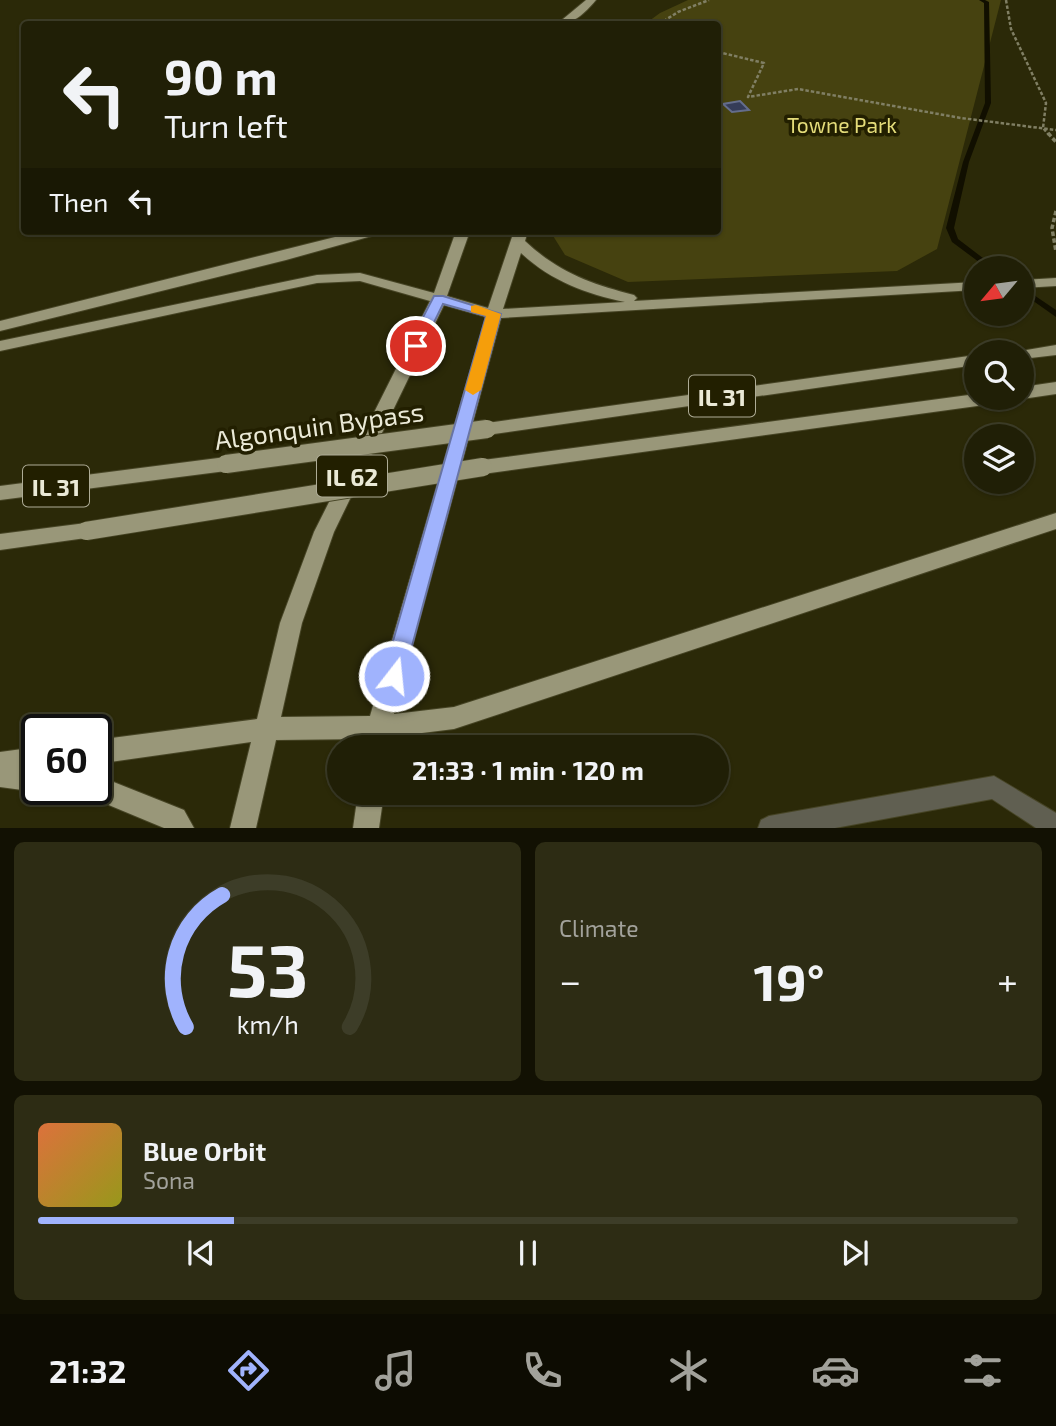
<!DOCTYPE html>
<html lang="en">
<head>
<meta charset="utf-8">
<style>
  :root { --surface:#201f06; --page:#2d2c14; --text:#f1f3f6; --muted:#a2a29b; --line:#3d3d28; --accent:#a0b3fd }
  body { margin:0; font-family:"Exo 2",sans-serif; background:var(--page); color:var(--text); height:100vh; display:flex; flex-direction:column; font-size:26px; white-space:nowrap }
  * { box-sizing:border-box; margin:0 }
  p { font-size:23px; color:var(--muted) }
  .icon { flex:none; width:38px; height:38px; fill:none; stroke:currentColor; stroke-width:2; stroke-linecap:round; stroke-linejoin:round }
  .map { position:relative; height:828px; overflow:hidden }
  .details { display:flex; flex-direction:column; gap:14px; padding:14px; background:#121103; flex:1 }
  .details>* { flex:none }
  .hud { position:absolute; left:21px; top:21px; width:700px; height:214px; border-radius:7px; box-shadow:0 2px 5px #0004,0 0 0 2px var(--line); background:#201f06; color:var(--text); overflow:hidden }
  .needle { width:46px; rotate:241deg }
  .controls { position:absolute; left:964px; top:256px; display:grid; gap:14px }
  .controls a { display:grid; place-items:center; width:70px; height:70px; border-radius:50%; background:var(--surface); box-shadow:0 2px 5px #0004,0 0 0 2px var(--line); font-size:35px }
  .speed { position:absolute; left:21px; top:714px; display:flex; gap:14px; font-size:35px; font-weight:700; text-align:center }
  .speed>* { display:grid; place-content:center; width:91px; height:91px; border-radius:50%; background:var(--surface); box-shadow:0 2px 5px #0004,0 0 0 2px var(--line); line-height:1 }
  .speed .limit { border:4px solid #111; border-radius:10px; background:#fff; color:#111 }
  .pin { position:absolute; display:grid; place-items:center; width:60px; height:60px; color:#fff; margin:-30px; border:4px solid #fff; border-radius:50%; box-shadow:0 2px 7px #0007 }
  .me { position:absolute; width:77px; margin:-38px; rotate:16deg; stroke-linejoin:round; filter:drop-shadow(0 0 5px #0008) }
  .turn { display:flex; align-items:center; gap:24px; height:147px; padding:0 28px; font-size:32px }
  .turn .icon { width:91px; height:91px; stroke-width:2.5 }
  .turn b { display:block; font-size:49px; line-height:60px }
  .then { display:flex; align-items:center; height:66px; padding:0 28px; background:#0003; gap:14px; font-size:26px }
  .big { font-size:52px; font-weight:700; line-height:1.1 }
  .details .card { flex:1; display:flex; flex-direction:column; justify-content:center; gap:10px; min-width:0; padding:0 24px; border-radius:10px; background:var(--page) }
  .details .dial { align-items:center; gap:0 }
  .dial svg { height:182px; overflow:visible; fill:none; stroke:var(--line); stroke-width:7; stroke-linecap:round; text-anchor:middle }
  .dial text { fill:var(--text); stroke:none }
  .song { display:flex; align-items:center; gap:21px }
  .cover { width:84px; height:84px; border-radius:10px; background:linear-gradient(135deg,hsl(20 70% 55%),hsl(60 70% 35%)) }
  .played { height:7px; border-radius:4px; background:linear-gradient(90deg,var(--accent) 20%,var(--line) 20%) }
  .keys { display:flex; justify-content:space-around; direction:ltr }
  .heat { display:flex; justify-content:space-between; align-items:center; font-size:38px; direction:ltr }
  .details .tiles { flex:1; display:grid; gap:14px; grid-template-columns:1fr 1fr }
  .card:last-child { grid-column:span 2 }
  .trip { position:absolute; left:327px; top:735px; width:402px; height:70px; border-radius:35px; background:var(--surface); box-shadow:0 2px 5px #0004,0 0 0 2px var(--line); font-weight:700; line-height:70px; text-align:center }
  .menu { display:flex; height:112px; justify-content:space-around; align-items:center; background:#0d0c02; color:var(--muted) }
  .menu .icon { width:49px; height:49px }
  .menu .selected { color:var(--accent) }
  .menu b { font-size:32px; color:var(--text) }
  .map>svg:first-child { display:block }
</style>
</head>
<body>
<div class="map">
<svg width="1056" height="828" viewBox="0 0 1056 828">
  <rect width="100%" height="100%" fill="#2b2908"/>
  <polygon fill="#464210" points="688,0 1001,0 937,249 897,271 628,282 565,255 550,231 718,231 718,24 645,24 660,13"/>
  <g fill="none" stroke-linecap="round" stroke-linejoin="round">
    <g fill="#110f00" fill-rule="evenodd">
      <polygon points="979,0 985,0 989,2 991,103 969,162 954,228 958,239 996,268 987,268 952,242 946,228 963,162 985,103 984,3"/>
      <polygon points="1022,287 1056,310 1056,317 1022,293"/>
    </g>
  </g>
  <polygon fill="#353c58" stroke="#646d8c" stroke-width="2" points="740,101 749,110 732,112 723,104"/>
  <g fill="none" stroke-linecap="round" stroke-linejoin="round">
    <g stroke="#464425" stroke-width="2">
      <polygon id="lane" points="994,776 1056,813 1056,828 1036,828 992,799 835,828 758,828 761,820 769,816"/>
    </g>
    <g stroke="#464425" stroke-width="2">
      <g id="primary">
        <path d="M 586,0 L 596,0 C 585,13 574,24 557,24 Z"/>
        <polygon points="359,231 381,231 379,234 286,260 0,331 0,321"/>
        <path d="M 456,231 L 470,231 L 447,296 L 488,308 L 514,231 L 528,231 L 525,241 C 558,272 591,284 634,295 L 637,298 L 634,301 L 976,282 L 976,290 L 501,318 L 394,714 L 454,707 L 1056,513 L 1056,529 L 454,729 L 390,737 L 389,747 L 365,747 L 366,739 L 276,740 L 256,828 L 230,828 L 251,742 L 96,764 L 96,740 L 257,719 L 280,623 L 314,532 L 430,301 L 360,281 L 317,283 L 0,351 L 0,341 L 317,275 L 360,273 L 434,293 ZM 521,253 C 551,281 586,294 625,302 L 503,309 ZM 444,305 L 486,317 L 370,716 L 281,717 L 302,623 L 334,532 Z"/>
        <polygon points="1056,278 1056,286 1022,288 1022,280"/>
        <polygon points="1056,345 1056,355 1022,359 1022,352 1015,352"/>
        <polygon points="976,355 976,365 487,435 478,429 487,423"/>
        <polygon points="1056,382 1056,394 1022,399 1017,397 1022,397 1022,387"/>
        <polygon points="976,394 976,397 1007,397 999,403 483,474 476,472 474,467 476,462 483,460"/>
        <polygon points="226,457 233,459 235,464 233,469 226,471 0,500 0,486"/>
        <polygon points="86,523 93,525 96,531 93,537 0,550 0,534"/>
        <polygon points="37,747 37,789 45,789 37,792 0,787 0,752"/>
        <polygon points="96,775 184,810 194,828 164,828 87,796 84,789 96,789"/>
        <polygon points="358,793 384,793 379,828 353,828"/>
      </g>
    </g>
    <g stroke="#807f64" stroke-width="2.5" stroke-dasharray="3.5 2" stroke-linecap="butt">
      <polyline points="1006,0 1011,29 1046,103 1043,128 1049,135"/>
      <polyline points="659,24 678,12 709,0"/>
      <polyline points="718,52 764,63 748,97 798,89 961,118 1056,130"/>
    </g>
    <g stroke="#807f64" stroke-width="3.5" stroke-dasharray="4.5 2.5" stroke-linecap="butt">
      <polyline points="1048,133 1056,142"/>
      <polyline points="1056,211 1052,228 1056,252"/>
    </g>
    <use href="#lane" fill="#605f51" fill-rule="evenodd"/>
    <use href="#primary" fill="#999779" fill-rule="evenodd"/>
    <g stroke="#464425" stroke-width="20" stroke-linecap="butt">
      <g id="primary-bridge">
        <polyline points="226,464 487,429"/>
        <polyline points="86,531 483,467"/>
      </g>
    </g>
    <use href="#primary-bridge" stroke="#999779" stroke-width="18"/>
  </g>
  <polygon fill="#a0b3fd" stroke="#6874a4" stroke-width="2" points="434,296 443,296 501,314 404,676 401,682 394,685 386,682 383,676 486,316 443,304 421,349 410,349 408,346"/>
  <polygon fill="#f59e0b" points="476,305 501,314 481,390 473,395 465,390 486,316 471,312 471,306"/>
  <g text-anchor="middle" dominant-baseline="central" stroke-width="7" stroke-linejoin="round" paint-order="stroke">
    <g font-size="21" fill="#e4dc79" stroke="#221f00">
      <text x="842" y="124">Towne Park</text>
    </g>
    <g fill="#221f00" stroke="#aeac96" stroke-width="2">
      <rect x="689" y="375.5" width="66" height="41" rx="5"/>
      <rect x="317" y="455.5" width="70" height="41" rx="5"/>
      <rect x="23" y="465.5" width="66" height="41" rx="5"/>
    </g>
    <g font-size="24" font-weight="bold" fill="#eae9d6">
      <text x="722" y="396">IL 31</text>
      <text x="352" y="476">IL 62</text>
      <text x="56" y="486">IL 31</text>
    </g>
    <g font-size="26" fill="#eae9d6" stroke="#221f00">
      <text transform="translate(319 425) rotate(-8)">Algonquin Bypass</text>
    </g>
  </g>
</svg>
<div class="controls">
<a><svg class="needle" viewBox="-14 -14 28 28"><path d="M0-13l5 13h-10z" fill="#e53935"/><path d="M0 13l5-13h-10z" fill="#a2a29b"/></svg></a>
<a><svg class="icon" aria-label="search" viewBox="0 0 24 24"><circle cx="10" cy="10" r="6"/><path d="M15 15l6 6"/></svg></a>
<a><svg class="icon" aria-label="layers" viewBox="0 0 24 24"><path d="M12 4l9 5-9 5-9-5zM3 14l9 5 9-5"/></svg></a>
</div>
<div class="speed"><div class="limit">60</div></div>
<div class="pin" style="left:416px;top:346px;background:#d93025"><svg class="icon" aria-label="arrive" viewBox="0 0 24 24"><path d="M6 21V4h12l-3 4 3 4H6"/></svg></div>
<svg class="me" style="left:394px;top:676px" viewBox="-20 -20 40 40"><circle r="17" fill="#a0b3fd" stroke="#fff" stroke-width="3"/><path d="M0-11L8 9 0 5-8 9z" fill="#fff"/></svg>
<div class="trip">21:33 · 1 min · 120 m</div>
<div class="hud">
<div class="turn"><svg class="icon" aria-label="left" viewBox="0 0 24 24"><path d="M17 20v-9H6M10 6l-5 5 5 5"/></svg><div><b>90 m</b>Turn left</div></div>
<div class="then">Then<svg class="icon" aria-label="left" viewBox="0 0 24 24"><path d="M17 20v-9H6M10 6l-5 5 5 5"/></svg></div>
</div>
</div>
<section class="details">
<div class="tiles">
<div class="card dial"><svg viewBox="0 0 100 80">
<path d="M14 69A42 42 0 1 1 86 69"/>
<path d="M14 69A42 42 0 0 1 30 11" stroke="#a0b3fd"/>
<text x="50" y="56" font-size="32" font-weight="700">53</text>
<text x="50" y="72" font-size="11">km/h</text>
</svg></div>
<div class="card"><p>Climate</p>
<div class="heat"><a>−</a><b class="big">19°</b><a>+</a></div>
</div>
<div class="card">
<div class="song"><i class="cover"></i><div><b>Blue Orbit</b><p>Sona</p></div></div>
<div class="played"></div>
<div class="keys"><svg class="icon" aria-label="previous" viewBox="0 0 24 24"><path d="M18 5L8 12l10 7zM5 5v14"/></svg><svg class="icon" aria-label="pause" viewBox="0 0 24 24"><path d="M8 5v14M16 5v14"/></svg><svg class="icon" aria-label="next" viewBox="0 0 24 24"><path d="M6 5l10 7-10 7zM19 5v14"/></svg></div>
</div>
</div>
</section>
<nav class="menu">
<b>21:32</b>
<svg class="icon selected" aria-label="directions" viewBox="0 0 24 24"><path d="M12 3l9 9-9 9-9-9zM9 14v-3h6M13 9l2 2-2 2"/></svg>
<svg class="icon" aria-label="music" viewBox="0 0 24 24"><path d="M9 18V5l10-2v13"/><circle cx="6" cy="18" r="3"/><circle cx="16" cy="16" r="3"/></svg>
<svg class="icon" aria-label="phone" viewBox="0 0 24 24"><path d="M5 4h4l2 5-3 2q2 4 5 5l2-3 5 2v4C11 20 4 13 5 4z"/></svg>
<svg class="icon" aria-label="climate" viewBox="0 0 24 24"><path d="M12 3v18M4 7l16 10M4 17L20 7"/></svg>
<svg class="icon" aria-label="car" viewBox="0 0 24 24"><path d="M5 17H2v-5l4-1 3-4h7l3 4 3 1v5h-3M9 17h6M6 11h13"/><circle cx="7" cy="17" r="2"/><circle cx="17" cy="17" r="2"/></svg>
<svg class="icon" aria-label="filters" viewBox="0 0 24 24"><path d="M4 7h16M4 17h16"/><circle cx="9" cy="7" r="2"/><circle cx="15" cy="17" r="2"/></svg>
</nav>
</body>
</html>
